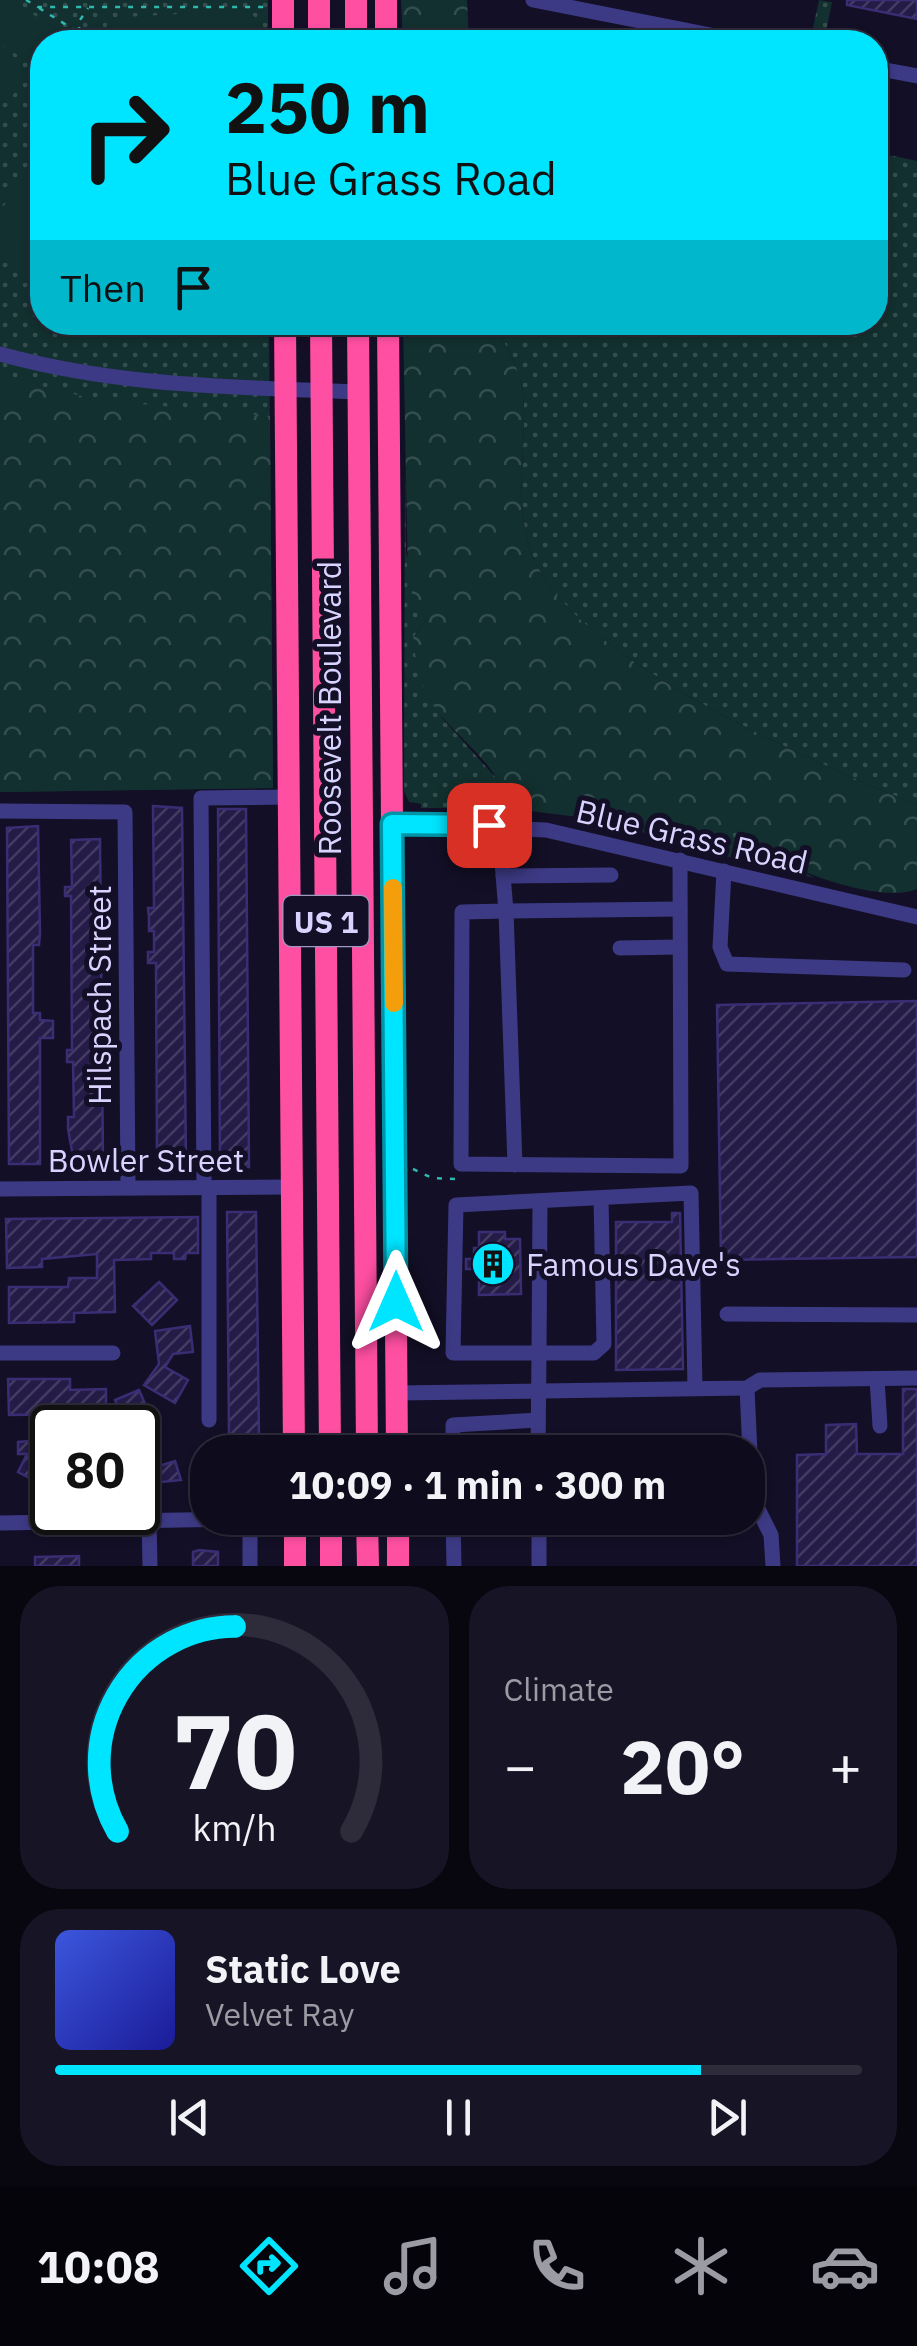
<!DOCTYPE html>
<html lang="en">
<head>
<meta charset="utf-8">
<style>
  :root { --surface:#0e0b1c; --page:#171425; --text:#f1f3f6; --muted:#9b9ba3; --line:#2e2b3b; --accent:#00e5ff }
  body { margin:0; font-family:"IBM Plex Sans",sans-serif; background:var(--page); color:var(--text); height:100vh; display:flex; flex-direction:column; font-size:38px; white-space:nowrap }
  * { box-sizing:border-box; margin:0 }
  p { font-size:32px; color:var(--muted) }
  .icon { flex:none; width:55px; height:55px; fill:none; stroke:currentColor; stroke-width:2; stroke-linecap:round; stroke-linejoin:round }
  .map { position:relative; height:1566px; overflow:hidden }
  .details { display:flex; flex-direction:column; gap:20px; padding:20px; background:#08060f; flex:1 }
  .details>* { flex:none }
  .banner { position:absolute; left:30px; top:30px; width:858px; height:305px; border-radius:40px; box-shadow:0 2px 8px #0004,0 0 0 2px var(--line); background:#00e5ff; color:#111; overflow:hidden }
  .speed { position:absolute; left:30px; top:1405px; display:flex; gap:20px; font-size:50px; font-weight:700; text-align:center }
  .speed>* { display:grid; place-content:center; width:130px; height:130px; border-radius:50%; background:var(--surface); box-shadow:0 2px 8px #0004,0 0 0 2px var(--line); line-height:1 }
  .speed .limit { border:5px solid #111; border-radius:15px; background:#fff; color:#111 }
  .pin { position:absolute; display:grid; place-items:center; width:85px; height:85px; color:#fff; margin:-42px; border-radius:20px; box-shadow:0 5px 15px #0006 }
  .me { position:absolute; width:110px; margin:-55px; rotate:0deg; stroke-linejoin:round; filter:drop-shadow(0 0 8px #0008) }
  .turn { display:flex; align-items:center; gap:35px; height:210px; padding:0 30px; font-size:45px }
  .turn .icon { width:130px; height:130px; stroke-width:2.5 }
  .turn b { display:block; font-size:70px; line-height:85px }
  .then { display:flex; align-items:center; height:95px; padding:0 30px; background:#0003; gap:20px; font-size:38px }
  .big { font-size:75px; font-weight:800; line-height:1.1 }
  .details .card { flex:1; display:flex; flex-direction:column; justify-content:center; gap:15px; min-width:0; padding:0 35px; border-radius:40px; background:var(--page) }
  .details .dial { align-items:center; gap:0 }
  .dial svg { height:260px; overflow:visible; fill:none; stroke:var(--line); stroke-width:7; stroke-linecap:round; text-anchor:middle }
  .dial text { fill:var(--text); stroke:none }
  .song { display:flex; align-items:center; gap:30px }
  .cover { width:120px; height:120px; border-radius:15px; background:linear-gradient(135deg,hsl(230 70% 55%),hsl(240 70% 35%)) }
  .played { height:10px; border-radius:5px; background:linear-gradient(90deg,var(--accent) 80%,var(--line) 80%) }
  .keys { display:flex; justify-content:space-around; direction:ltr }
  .heat { display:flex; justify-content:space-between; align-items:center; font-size:55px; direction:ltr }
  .details .tiles { flex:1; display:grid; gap:20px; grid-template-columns:1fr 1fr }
  .card:last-child { grid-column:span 2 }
  .trip { position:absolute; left:190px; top:1435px; width:575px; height:100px; border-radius:40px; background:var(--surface); box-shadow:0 2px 8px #0004,0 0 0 2px var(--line); font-weight:800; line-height:100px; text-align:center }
  .tabs { display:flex; height:160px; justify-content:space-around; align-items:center; background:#06040b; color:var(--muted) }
  .tabs .icon { width:70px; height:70px }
  .tabs .on { color:var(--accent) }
  .tabs b { font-size:45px; color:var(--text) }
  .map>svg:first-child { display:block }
</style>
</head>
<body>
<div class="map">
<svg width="917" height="1566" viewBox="0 0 917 1566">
  <defs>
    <pattern id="grass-dots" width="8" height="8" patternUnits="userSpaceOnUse" patternTransform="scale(2.5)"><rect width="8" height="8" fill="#12302f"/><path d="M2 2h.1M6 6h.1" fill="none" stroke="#344d4e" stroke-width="1.8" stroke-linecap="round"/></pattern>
    <pattern id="forest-crowns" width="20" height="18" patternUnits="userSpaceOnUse" patternTransform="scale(2.5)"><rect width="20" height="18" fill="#12302f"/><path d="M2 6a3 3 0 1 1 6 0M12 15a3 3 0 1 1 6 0" fill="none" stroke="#344d4e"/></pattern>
    <pattern id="building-hatch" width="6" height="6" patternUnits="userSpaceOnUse" patternTransform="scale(2.5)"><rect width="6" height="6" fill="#241b47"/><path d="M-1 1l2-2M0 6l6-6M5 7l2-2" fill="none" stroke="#433b63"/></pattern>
  </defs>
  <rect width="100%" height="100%" fill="#130f26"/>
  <g fill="url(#grass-dots)">
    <polygon points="0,0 268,0 268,42 42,42 42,322 269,323 273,788 0,792"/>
    <polygon points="819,0 832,2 824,42 810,42"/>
    <path d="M 875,152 L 917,161 L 917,805 C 815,762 578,662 534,559 C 511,505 528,449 523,393 C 521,370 504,344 495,323 L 875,322 Z"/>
    <polygon points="405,461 406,554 431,612 413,638 442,718 505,788 506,808 421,808 421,804 409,802 404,791"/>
    <polygon points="733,823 747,827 773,856 815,878 712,853"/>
  </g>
  <g fill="url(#forest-crowns)">
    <polygon points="401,0 467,0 469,42 403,42"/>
    <path d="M 403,323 L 495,323 C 504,344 521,370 523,393 C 528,449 511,505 534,559 C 578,662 815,762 917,805 L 917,889 C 885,903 805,876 775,857 C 759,846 752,828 734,824 L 712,853 L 602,820 L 506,808 C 503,770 468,747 444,719 C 423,696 416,668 413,638 L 431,612 L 415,603 L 408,581 Z"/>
    <polygon points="0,376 98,400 270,416 273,788 0,792"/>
  </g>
  <g fill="#12302f">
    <polygon points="9,0 79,42 42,42 42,70 0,44 0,2"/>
    <polygon points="247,10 259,21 259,42 102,42 109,18"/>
    <polygon points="0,56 27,73 11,98 0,91"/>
    <polygon points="42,152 42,272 26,273 0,255 0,211"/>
    <polygon points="119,323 238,323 239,335 119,339"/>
  </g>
  <g fill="url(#building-hatch)" stroke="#3b2d73" stroke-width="2.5">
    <polygon points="847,0 917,0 917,19 847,5"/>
    <polygon points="153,806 182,808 186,1162 158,1163 157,1157 156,963 148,963 148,952 154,952 154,931 149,931 149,919 148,908 154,908"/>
    <polygon points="218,809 246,809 249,1167 220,1164"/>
    <polygon points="38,826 40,933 39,945 33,945 33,1013 40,1013 40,1020 53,1021 53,1038 40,1038 40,1164 9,1164 7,828"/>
    <polygon points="100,839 103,1161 74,1162 68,1129 68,1117 74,1117 73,1062 67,1062 67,1050 72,1050 71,896 65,896 65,887 72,887 71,840"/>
    <polygon points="917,1001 917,1257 721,1260 717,1005"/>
    <polygon points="227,1212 256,1212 259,1435 229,1435"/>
    <polygon points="672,1213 680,1213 683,1369 616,1370 616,1222 672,1222"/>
    <polygon points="198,1217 198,1253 186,1253 185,1259 174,1259 174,1253 151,1253 151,1259 114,1260 115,1312 74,1313 74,1322 9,1323 9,1287 68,1287 69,1278 97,1278 97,1254 42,1259 42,1267 7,1268 6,1219"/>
    <polygon points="479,1232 505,1232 505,1239 520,1239 521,1294 479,1295 479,1269 466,1269 466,1259 474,1259 474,1248 479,1248"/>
    <polygon points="159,1282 177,1300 152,1325 133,1306"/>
    <polygon points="190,1326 193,1352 173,1354 165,1367 188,1380 175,1403 144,1385 159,1364 155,1331"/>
    <polygon points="8,1379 70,1379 70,1390 106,1389 106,1424 80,1425 80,1414 9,1415"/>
    <polygon points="903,1389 917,1389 917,1566 797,1566 797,1455 826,1454 826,1425 856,1424 857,1454 903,1454"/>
    <polygon points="139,1390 153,1422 127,1428 115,1400"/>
    <polygon points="30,1441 31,1452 47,1468 39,1483 18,1472 27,1454 18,1454 18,1442"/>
    <polygon points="175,1461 181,1480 143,1484 139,1472"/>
    <polygon points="199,1550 218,1552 218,1566 193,1566 193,1552"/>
    <polygon points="79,1556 79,1566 35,1566 35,1557"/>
  </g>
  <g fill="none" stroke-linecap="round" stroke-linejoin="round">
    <g stroke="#2fb8b0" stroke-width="2.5" stroke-dasharray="5 8" stroke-linecap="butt">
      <polyline points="26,0 38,7 264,7"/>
      <polyline points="39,8 81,34 83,42"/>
      <polyline points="80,32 78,23 88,8"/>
      <polyline points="39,71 42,73"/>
      <polyline points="413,1169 432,1178 457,1179"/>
    </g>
    <g stroke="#3d3a85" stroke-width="15">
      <polyline points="533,0 746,42"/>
      <polyline points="875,68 917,76"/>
      <path d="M 0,354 C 119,387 236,387 359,392"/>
      <polyline points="0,811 125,812 128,1187"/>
      <polyline points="392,824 546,830 917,917"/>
      <polyline points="499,826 506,911 462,912 461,1164 681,1166 680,860"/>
      <polyline points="724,871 720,947 727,964 904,970"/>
      <polyline points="503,876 611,875"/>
      <polyline points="620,948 680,947"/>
      <polyline points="515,1165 506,911 680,909"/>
      <polyline points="204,1187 201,798 289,797"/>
      <polyline points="0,1189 292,1187"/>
      <polyline points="540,1201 539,1353 594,1353 604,1344 601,1198"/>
      <polyline points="727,1314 917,1315"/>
      <polyline points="0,1353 113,1353"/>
      <polyline points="877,1379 880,1426"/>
      <polyline points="747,1388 752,1497 771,1535 773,1566"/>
      <polyline points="396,1393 747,1388 760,1380 917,1378"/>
      <polyline points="209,1420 209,1187"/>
      <polyline points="453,1452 453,1425 538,1420"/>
      <polyline points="538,1452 539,1353 453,1353 456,1205 691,1193 695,1388"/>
      <polyline points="250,1518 250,1566"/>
      <polyline points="453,1518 454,1566"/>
      <polyline points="539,1518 539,1566"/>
      <polyline points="149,1519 150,1566"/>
      <polyline points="0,1523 310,1518"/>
    </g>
    <g stroke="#ff4fa3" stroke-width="22">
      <polyline points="283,0 283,42"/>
      <polyline points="319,0 319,42"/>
      <polyline points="356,0 356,42"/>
      <polyline points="386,0 386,42"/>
      <polyline points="285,322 294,1452"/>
      <polyline points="321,322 330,1452"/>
      <polyline points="358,322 367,1452"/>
      <polyline points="388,322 397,1452"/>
      <polyline points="295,1518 295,1566"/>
      <polyline points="331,1518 331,1566"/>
      <polyline points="367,1518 368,1566"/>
      <polyline points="398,1518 398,1566"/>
    </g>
  </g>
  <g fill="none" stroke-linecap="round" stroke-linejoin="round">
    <g stroke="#0095a6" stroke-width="25">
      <polyline id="route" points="396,1302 392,824 489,825"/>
    </g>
    <use href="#route" stroke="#00e5ff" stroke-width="18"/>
    <polyline stroke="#f59e0b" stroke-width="18" points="393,888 394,1003"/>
  </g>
  <defs>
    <g id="building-disc" transform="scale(2.25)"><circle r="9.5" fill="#00e5ff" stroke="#130f26"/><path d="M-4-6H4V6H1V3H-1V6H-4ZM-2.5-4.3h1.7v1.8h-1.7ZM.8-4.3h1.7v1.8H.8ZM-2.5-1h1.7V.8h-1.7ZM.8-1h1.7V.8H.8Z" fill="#111"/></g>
  </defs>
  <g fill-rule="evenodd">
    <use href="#building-disc" x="493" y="1264"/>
  </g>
  <g text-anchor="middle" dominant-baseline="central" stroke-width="10" stroke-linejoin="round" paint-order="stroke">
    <rect fill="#130f26" stroke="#9e99be" stroke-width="2.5" x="283.5" y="896" width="85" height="50" rx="8"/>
    <g font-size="30" font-weight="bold" fill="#d9d4ff">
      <text x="326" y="921">US 1</text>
    </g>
    <g font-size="32" fill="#d9d4ff" stroke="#130f26">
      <text transform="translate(329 708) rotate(-90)">Roosevelt Boulevard</text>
      <text transform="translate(692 836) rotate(13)">Blue Grass Road</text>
      <text transform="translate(99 995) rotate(-90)">Hilspach Street</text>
      <text x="146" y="1160">Bowler Street</text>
    </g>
    <g font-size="32" fill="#d9d4ff" stroke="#130f26" text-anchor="start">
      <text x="526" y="1264">Famous Dave's</text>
    </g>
  </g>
</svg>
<div class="speed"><div class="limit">80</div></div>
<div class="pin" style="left:489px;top:825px;background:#d93025"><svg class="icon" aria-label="arrive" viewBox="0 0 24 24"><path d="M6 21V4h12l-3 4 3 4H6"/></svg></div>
<svg class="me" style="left:396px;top:1302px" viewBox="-20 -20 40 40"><path d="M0-17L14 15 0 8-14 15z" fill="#00e5ff" stroke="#fff" stroke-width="4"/></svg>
<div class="trip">10:09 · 1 min · 300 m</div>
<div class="banner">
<div class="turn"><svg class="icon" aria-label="right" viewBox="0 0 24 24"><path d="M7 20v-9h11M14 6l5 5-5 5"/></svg><div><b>250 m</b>Blue Grass Road</div></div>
<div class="then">Then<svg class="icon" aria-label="arrive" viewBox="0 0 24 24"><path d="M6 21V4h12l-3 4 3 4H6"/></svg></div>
</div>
</div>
<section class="details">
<div class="tiles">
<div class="card dial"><svg viewBox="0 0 100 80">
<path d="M14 69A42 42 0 1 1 86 69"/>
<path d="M14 69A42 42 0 0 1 50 6" stroke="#00e5ff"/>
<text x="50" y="56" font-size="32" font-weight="700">70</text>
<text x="50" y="72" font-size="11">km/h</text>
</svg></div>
<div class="card"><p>Climate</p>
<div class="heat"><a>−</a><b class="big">20°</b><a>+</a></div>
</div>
<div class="card">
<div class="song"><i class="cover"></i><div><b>Static Love</b><p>Velvet Ray</p></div></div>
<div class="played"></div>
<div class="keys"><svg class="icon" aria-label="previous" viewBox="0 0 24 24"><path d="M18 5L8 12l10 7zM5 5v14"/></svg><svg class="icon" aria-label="pause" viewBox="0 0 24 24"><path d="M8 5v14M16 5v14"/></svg><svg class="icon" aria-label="next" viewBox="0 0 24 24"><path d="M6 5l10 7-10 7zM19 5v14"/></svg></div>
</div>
</div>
</section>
<nav class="tabs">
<b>10:08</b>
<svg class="icon on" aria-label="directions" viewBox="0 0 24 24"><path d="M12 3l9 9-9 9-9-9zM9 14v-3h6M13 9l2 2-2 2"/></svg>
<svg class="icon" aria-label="music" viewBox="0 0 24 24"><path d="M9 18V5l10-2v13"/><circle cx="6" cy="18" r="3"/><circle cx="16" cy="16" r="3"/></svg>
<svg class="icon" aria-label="phone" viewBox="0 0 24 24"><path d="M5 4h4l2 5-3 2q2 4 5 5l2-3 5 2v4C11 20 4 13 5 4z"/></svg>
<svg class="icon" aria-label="climate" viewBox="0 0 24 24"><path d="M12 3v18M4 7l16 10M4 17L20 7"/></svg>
<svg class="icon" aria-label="car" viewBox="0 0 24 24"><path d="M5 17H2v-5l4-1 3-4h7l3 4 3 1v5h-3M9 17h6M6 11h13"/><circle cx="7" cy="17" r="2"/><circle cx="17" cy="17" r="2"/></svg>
</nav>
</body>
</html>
